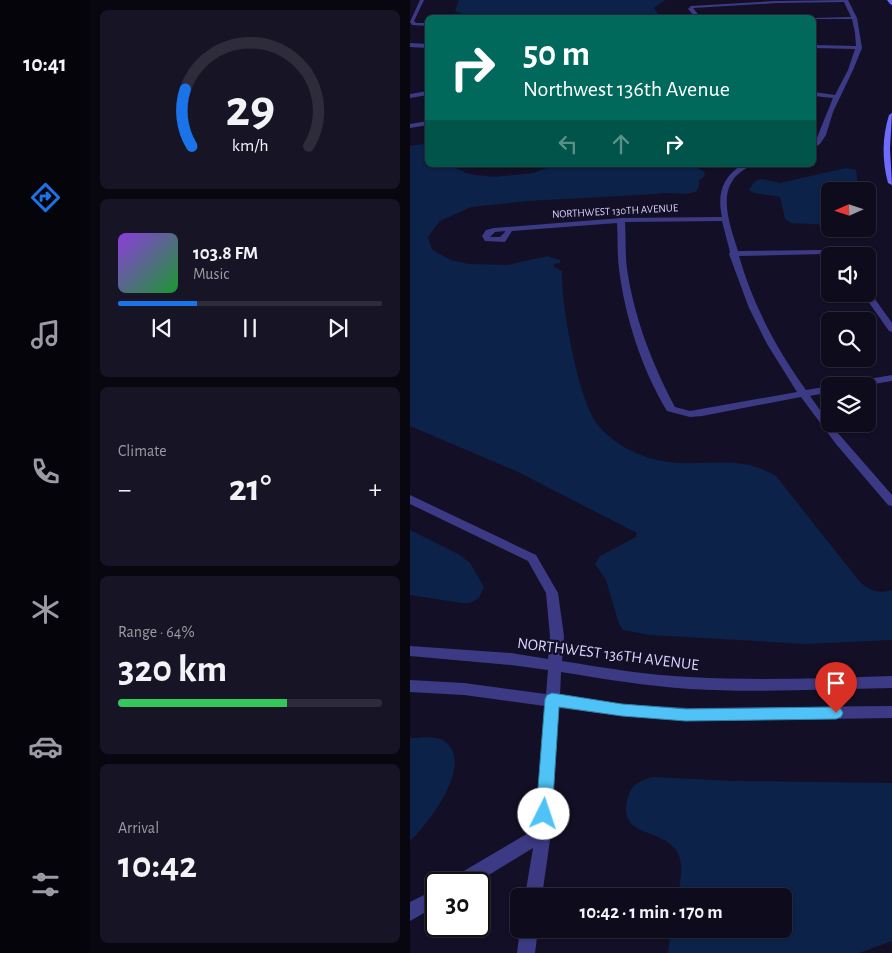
<!DOCTYPE html>
<html lang="en">
<head>
<meta charset="utf-8">
<style>
  :root { --surface:#0e0b1c; --page:#171425; --text:#f1f3f6; --muted:#9b9ba3; --line:#2e2b3b; --accent:#1a73e8 }
  body { margin:0; font-family:"Alegreya Sans",sans-serif; background:var(--page); color:var(--text); height:100vh; display:flex; flex-direction:column; font-size:19px; white-space:nowrap }
  * { box-sizing:border-box; margin:0 }
  p { font-size:16px; color:var(--muted) }
  .icon { flex:none; width:28px; height:28px; fill:none; stroke:currentColor; stroke-width:2; stroke-linecap:round; stroke-linejoin:round }
  .map { position:relative; flex:1; overflow:hidden }
  .panel { display:flex; flex-direction:column; gap:10px; padding:10px; background:#08060f; width:320px }
  .panel>* { flex:none }
  .guide { position:absolute; left:15px; top:15px; width:391px; height:152px; border-radius:8px; box-shadow:0 1px 4px #0004,0 0 0 1px var(--line); background:#00695c; color:#fff; overflow:hidden }
  .needle { width:32px; rotate:267deg }
  .fabs { position:absolute; left:411px; top:182px; display:grid; gap:10px }
  .fabs a { display:grid; place-items:center; width:55px; height:55px; border-radius:8px; background:var(--surface); box-shadow:0 1px 4px #0004,0 0 0 1px var(--line); font-size:25px }
  .speed { position:absolute; left:15px; top:872px; display:flex; gap:10px; font-size:25px; font-weight:700; text-align:center }
  .speed>* { display:grid; place-content:center; width:65px; height:65px; border-radius:50%; background:var(--surface); box-shadow:0 1px 4px #0004,0 0 0 1px var(--line); line-height:1 }
  .speed .limit { border:2px solid #111; border-radius:8px; background:#fff; color:#111 }
  .pin { position:absolute; display:grid; place-items:center; width:42px; height:42px; color:#fff; margin:-51px -21px; border-radius:50% 50% 50% 0; rotate:-45deg; box-shadow:0 0 5px #0007 }
  .pin .icon { rotate:45deg }
  .me { position:absolute; width:55px; margin:-28px; rotate:4deg; stroke-linejoin:round; filter:drop-shadow(0 0 4px #0008) }
  .turn { display:flex; align-items:center; gap:18px; height:105px; padding:0 15px; font-size:22px }
  .turn .icon { width:65px; height:65px; stroke-width:2.5 }
  .turn b { display:block; font-size:35px; line-height:42px }
  .lanes { display:flex; align-items:center; height:48px; padding:0 15px; background:#0003; justify-content:center; gap:25px; direction:ltr }
  .lanes .off { opacity:.35 }
  .big { font-size:38px; font-weight:700; line-height:1.1 }
  .panel .tile { flex:1; display:flex; flex-direction:column; justify-content:center; gap:8px; min-width:0; padding:0 18px; border-radius:8px; background:var(--page) }
  .panel .dial { align-items:center; gap:0 }
  .dial svg { height:130px; overflow:visible; fill:none; stroke:var(--line); stroke-width:7; stroke-linecap:round; text-anchor:middle }
  .dial text { fill:var(--text); stroke:none }
  .song { display:flex; align-items:center; gap:15px }
  .cover { width:60px; height:60px; border-radius:8px; background:linear-gradient(135deg,hsl(270 70% 55%),hsl(130 70% 35%)) }
  .played { height:5px; border-radius:2px; background:linear-gradient(90deg,var(--accent) 30%,var(--line) 30%) }
  .keys { display:flex; justify-content:space-around; direction:ltr }
  .heat { display:flex; justify-content:space-between; align-items:center; font-size:28px; direction:ltr }
  .charge { height:8px; border-radius:4px; background:linear-gradient(90deg,#34c759 64%,var(--line) 0) }
  .trip { position:absolute; left:100px; top:888px; width:282px; height:50px; border-radius:8px; background:var(--surface); box-shadow:0 1px 4px #0004,0 0 0 1px var(--line); font-weight:700; line-height:50px; text-align:center }
  main { display:flex; flex:1; min-height:0 }
  .tabs { display:flex; flex-direction:column; width:90px; justify-content:space-around; align-items:center; background:#06040b; color:var(--muted) }
  .tabs .icon { width:35px; height:35px }
  .tabs .current { color:var(--accent) }
  .tabs b { font-size:22px; color:var(--text) }
  .map>svg:first-child { display:block }
</style>
</head>
<body>
<main>
<nav class="tabs">
<b>10:41</b>
<svg class="icon current" aria-label="directions" viewBox="0 0 24 24"><path d="M12 3l9 9-9 9-9-9zM9 14v-3h6M13 9l2 2-2 2"/></svg>
<svg class="icon" aria-label="music" viewBox="0 0 24 24"><path d="M9 18V5l10-2v13"/><circle cx="6" cy="18" r="3"/><circle cx="16" cy="16" r="3"/></svg>
<svg class="icon" aria-label="phone" viewBox="0 0 24 24"><path d="M5 4h4l2 5-3 2q2 4 5 5l2-3 5 2v4C11 20 4 13 5 4z"/></svg>
<svg class="icon" aria-label="climate" viewBox="0 0 24 24"><path d="M12 3v18M4 7l16 10M4 17L20 7"/></svg>
<svg class="icon" aria-label="car" viewBox="0 0 24 24"><path d="M5 17H2v-5l4-1 3-4h7l3 4 3 1v5h-3M9 17h6M6 11h13"/><circle cx="7" cy="17" r="2"/><circle cx="17" cy="17" r="2"/></svg>
<svg class="icon" aria-label="filters" viewBox="0 0 24 24"><path d="M4 7h16M4 17h16"/><circle cx="9" cy="7" r="2"/><circle cx="15" cy="17" r="2"/></svg>
</nav>
<section class="panel">
<div class="tile dial"><svg viewBox="0 0 100 80">
<path d="M14 69A42 42 0 1 1 86 69"/>
<path d="M14 69A42 42 0 0 1 10 34" stroke="#1a73e8"/>
<text x="50" y="56" font-size="32" font-weight="700">29</text>
<text x="50" y="72" font-size="11">km/h</text>
</svg></div>
<div class="tile">
<div class="song"><i class="cover"></i><div><b>103.8 FM</b><p>Music</p></div></div>
<div class="played"></div>
<div class="keys"><svg class="icon" aria-label="previous" viewBox="0 0 24 24"><path d="M18 5L8 12l10 7zM5 5v14"/></svg><svg class="icon" aria-label="pause" viewBox="0 0 24 24"><path d="M8 5v14M16 5v14"/></svg><svg class="icon" aria-label="next" viewBox="0 0 24 24"><path d="M6 5l10 7-10 7zM19 5v14"/></svg></div>
</div>
<div class="tile"><p>Climate</p>
<div class="heat"><a>−</a><b class="big">21°</b><a>+</a></div>
</div>
<div class="tile"><p>Range · 64%</p><b class="big">320 km</b><div class="charge"></div></div>
<div class="tile"><p>Arrival</p><b class="big">10:42</b></div>
</section>
<div class="map">
<svg width="482" height="953" viewBox="0 0 482 953">
  <rect width="100%" height="100%" fill="#130f26"/>
  <g fill="#0c2248">
    <polygon points="49,0 255,0 244,8 251,18 54,15 45,11"/>
    <path d="M 12,144 L 17,144 L 18,165 L 38,165 L 59,174 L 83,177 L 124,173 L 144,165 L 282,165 L 295,172 L 294,177 L 289,180 L 289,185 L 287,191 C 275,197 259,191 246,194 L 118,201 L 61,207 L 30,221 L 18,237 L 22,249 L 26,252 L 41,260 L 58,264 L 98,265 L 137,256 L 150,260 L 150,263 L 144,264 L 144,267 L 152,271 C 151,304 168,400 188,425 C 204,445 233,459 258,462 C 298,467 329,454 366,476 L 450,582 C 460,591 469,594 482,590 L 482,640 L 395,644 L 240,635 L 213,630 L 209,624 L 196,580 L 185,564 L 190,556 L 226,537 L 227,533 L 106,471 L 0,426 L 0,146 Z"/>
    <polygon points="436,168 446,170 449,191 420,191 420,225 381,223 375,219 370,197 344,193 339,190 345,181 352,179 370,183"/>
    <polygon points="0,530 48,554 60,563 74,587 69,598 60,603 52,603 0,595"/>
    <path d="M 0,738 C 10,738 26,735 34,741 C 66,762 18,825 0,841 Z"/>
    <path d="M 244,777 L 324,781 L 482,783 L 482,941 L 449,953 L 258,953 L 261,929 L 374,929 L 374,896 L 268,896 C 270,882 275,863 266,850 C 250,827 206,838 218,797 C 221,784 232,779 244,777 Z"/>
  </g>
  <g fill="none" stroke-linecap="round" stroke-linejoin="round">
    <g fill="#3d3a85" fill-rule="evenodd">
      <polygon points="10,0 14,0 4,21 6,23 18,23 18,26 2,25 0,22"/>
      <path d="M 438,0 L 447,18 L 452,48 L 443,70 L 423,112 L 416,135 L 410,144 L 404,148 C 404,144 420,106 423,98 L 404,96 L 404,92 L 425,95 L 438,70 L 445,49 L 404,48 L 404,45 L 446,46 L 445,33 L 442,19 L 404,19 L 402,18 L 441,17 L 434,2 L 367,3 L 283,8 L 291,18 L 286,18 L 278,9 L 281,6 L 367,1 Z"/>
      <polygon points="0,43 18,44 18,48 0,47"/>
      <polygon points="18,91 18,95 0,98 0,94"/>
      <polygon points="18,121 18,125 0,128 0,124"/>
      <path d="M 332,165 L 340,165 C 335,170 327,173 323,180 C 309,199 322,231 328,251 L 412,250 L 431,256 L 420,257 L 412,254 L 329,256 C 343,305 367,350 396,390 L 420,386 L 421,386 L 420,392 L 400,396 L 420,424 L 482,495 L 482,506 L 478,505 L 426,444 L 391,397 L 292,416 L 280,417 L 257,411 C 232,370 215,317 209,269 C 207,254 208,238 207,223 L 102,231 L 95,242 L 75,241 L 72,236 L 76,230 L 84,228 L 211,218 L 312,217 C 307,195 312,177 332,165 ZM 312,221 L 320,252 L 319,254 L 339,308 L 357,344 L 387,392 L 280,411 L 265,407 C 242,364 224,317 217,269 C 215,253 216,238 215,222 ZM 85,232 L 95,231 L 95,232 L 90,237 L 80,237 Z"/>
      <polygon points="458,292 460,292 482,323 482,332 479,331 453,294 458,294"/>
      <polygon points="482,375 482,381 452,386 431,386 436,383"/>
      <path d="M 0,495 L 126,555 L 148,593 L 154,636 L 152,661 C 195,668 237,675 280,677 C 348,681 415,678 482,676 L 482,688 C 415,689 347,693 280,689 C 237,686 194,679 151,672 L 150,696 L 212,704 L 279,708 L 482,706 L 482,718 L 279,721 L 212,716 L 149,708 L 141,833 L 132,896 L 115,896 L 123,848 L 64,884 L 40,884 L 42,878 L 125,829 L 135,706 L 54,695 L 0,692 L 0,680 L 54,683 L 136,694 L 138,670 L 101,665 L 0,656 L 0,646 L 101,653 L 138,659 L 140,636 L 136,593 L 118,561 L 0,504 Z"/>
      <polygon points="26,889 26,906 0,921 0,902"/>
      <polygon points="110,929 128,929 125,953 107,953"/>
    </g>
    <g fill="#6f6bff" fill-rule="evenodd">
      <polygon points="477,0 482,0 482,5 480,4"/>
      <path d="M 482,113 L 480,149 L 482,185 L 478,183 C 472,160 472,138 479,115 Z"/>
    </g>
  </g>
  <polygon fill="#4fc3f7" stroke="#337fa1" points="142,693 212,704 276,709 426,707 431,709 433,713 431,717 426,719 276,721 212,716 149,707 142,814 140,819 134,822 129,819 126,814 135,699 137,695"/>
  <g text-anchor="middle" dominant-baseline="central" stroke-width="5" stroke-linejoin="round" paint-order="stroke">
    <g font-size="11" fill="#d9d4ff" stroke="#130f26">
      <text transform="translate(205 211) rotate(-3)">NORTHWEST 130TH AVENUE</text>
    </g>
    <g font-size="16" fill="#d9d4ff" stroke="#130f26">
      <text transform="translate(198 654) rotate(7)">NORTHWEST 136TH AVENUE</text>
    </g>
  </g>
</svg>
<div class="fabs">
<a><svg class="needle" viewBox="-14 -14 28 28"><path d="M0-13l5 13h-10z" fill="#e53935"/><path d="M0 13l5-13h-10z" fill="#9b9ba3"/></svg></a>
<a><svg class="icon" aria-label="sound" viewBox="0 0 24 24"><path d="M4 9h4l5-4v14l-5-4H4zM17 9q2 3 0 6"/></svg></a>
<a><svg class="icon" aria-label="search" viewBox="0 0 24 24"><circle cx="10" cy="10" r="6"/><path d="M15 15l6 6"/></svg></a>
<a><svg class="icon" aria-label="layers" viewBox="0 0 24 24"><path d="M12 4l9 5-9 5-9-5zM3 14l9 5 9-5"/></svg></a>
</div>
<div class="speed"><div class="limit">30</div></div>
<div class="pin" style="left:426px;top:713px;background:#d93025"><svg class="icon" aria-label="arrive" viewBox="0 0 24 24"><path d="M6 21V4h12l-3 4 3 4H6"/></svg></div>
<svg class="me" style="left:134px;top:814px" viewBox="-20 -20 40 40"><circle r="19" fill="#fff"/><path d="M0-13L10 11 0 6-10 11z" fill="#4fc3f7"/></svg>
<div class="trip">10:42 · 1 min · 170 m</div>
<div class="guide">
<div class="turn"><svg class="icon" aria-label="right" viewBox="0 0 24 24"><path d="M7 20v-9h11M14 6l5 5-5 5"/></svg><div><b>50 m</b>Northwest 136th Avenue</div></div>
<div class="lanes"><svg class="icon off" aria-label="left" viewBox="0 0 24 24"><path d="M17 20v-9H6M10 6l-5 5 5 5"/></svg><svg class="icon off" aria-label="ahead" viewBox="0 0 24 24"><path d="M12 20V5M6 11l6-6 6 6"/></svg><svg class="icon" aria-label="right" viewBox="0 0 24 24"><path d="M7 20v-9h11M14 6l5 5-5 5"/></svg></div>
</div>
</div>
</main>
</body>
</html>
